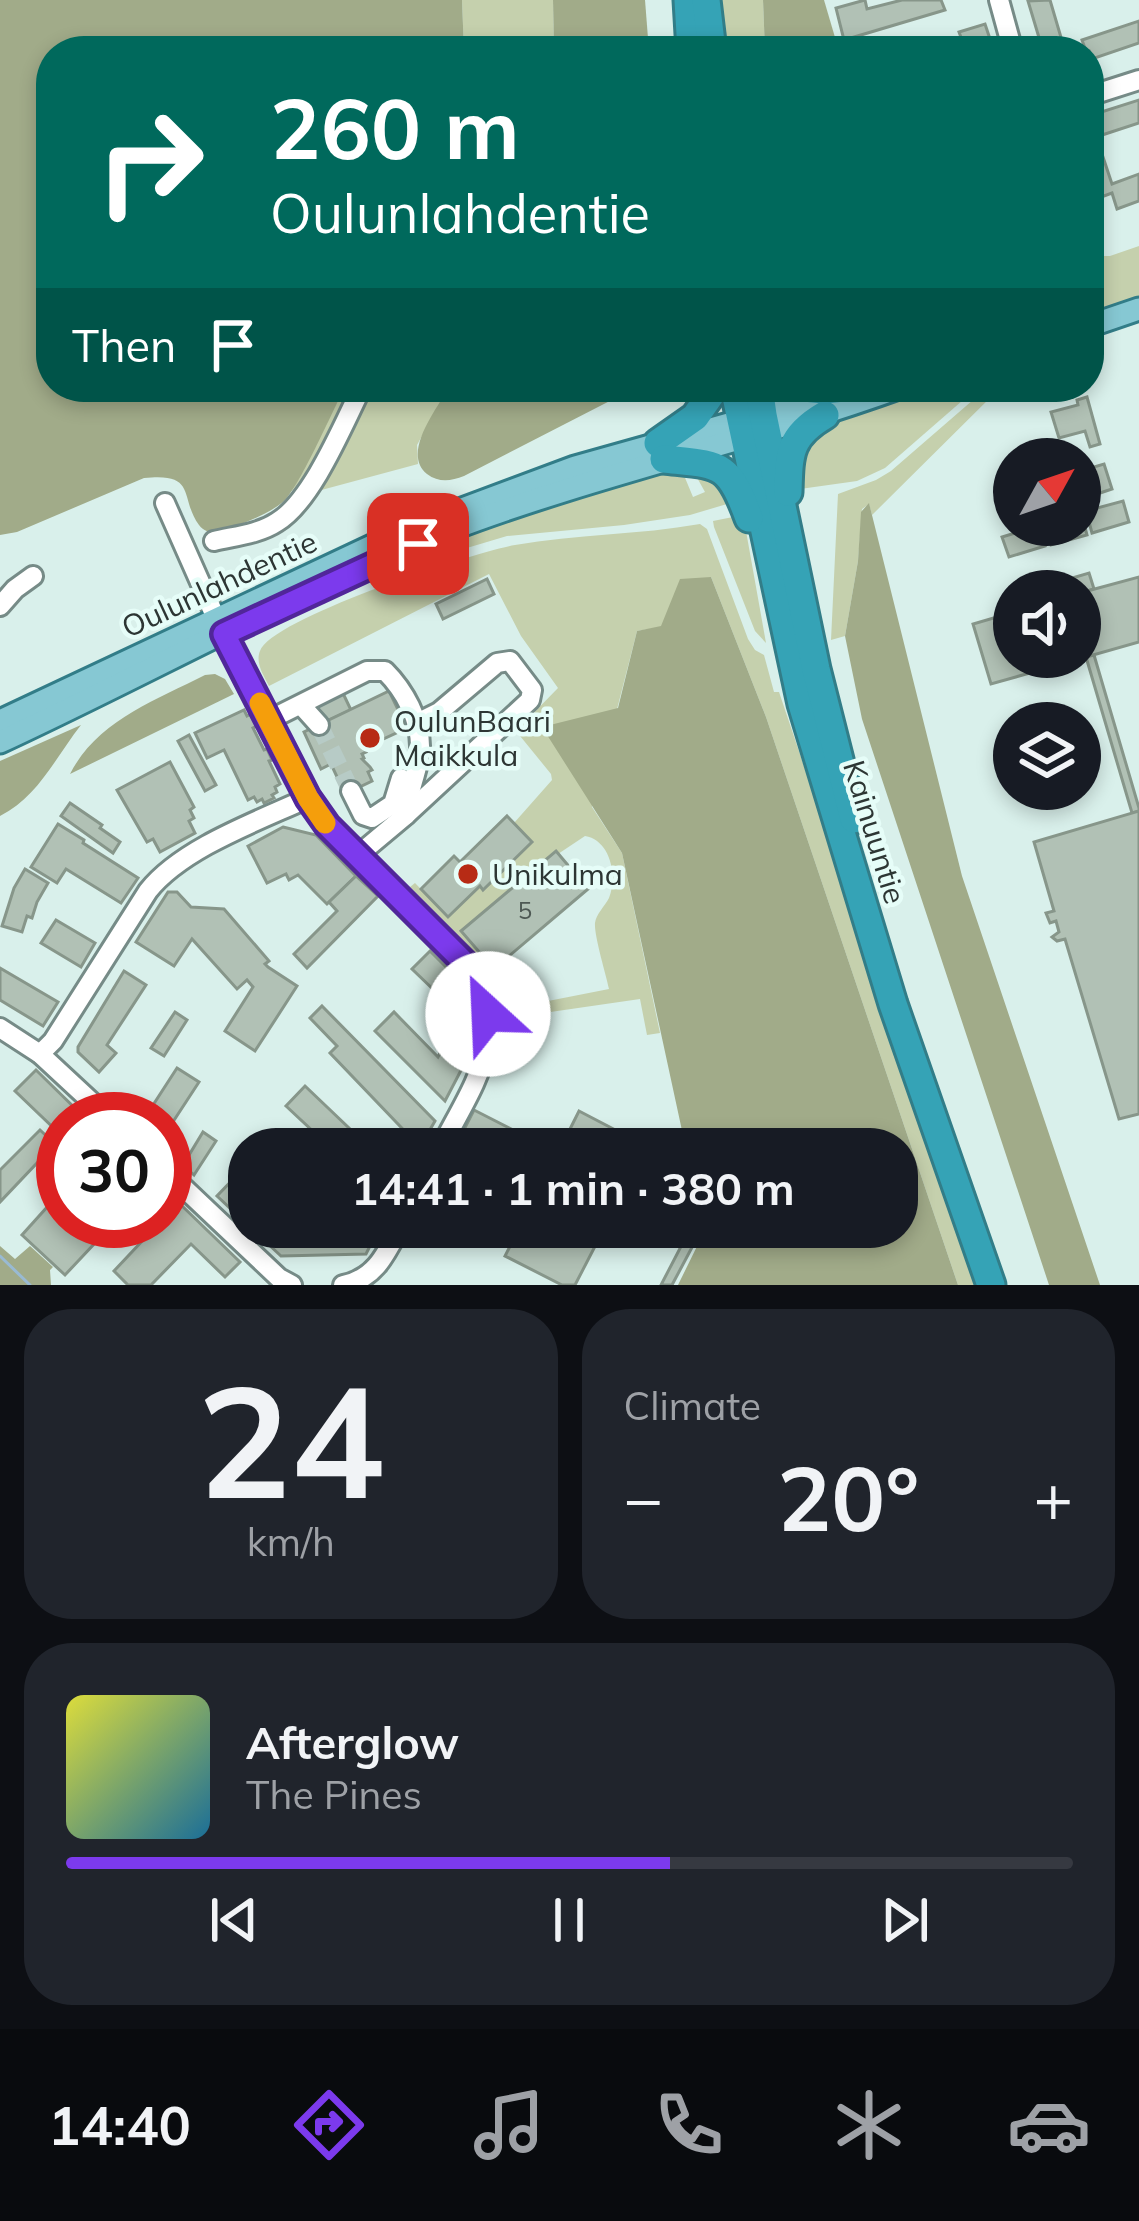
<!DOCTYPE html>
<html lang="en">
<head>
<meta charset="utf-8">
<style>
  :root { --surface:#171b24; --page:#20242c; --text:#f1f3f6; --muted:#9ea1a6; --line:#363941; --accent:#7c3aed }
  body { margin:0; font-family:Mulish,sans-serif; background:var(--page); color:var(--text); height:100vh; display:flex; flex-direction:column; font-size:45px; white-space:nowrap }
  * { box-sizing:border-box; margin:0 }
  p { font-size:39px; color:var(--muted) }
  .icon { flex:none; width:66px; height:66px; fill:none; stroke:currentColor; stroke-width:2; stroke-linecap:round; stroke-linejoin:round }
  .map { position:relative; height:1285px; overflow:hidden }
  .panel { display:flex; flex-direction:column; gap:24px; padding:24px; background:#0d0f14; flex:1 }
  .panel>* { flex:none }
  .hud { position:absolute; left:36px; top:36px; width:1068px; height:366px; border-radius:48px; box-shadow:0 6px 18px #0003; background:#00695c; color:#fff; overflow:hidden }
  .needle { width:78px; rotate:50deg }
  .buttons { position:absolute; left:993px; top:438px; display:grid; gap:24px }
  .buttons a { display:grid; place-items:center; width:108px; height:108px; border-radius:50%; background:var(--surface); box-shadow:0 6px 18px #0003; font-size:60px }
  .speed { position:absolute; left:36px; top:1092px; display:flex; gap:24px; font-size:60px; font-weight:700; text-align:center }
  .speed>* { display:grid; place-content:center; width:156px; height:156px; border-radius:50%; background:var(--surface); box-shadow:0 6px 18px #0003; line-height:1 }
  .speed .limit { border:18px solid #d22; background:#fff; color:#111 }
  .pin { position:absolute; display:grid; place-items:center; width:102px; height:102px; color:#fff; margin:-51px; border-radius:24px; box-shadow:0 6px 18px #0006 }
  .me { position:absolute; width:132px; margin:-66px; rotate:335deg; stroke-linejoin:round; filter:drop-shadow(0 0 9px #0008) }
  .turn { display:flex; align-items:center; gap:42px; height:252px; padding:0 36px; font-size:54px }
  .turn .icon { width:156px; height:156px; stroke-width:2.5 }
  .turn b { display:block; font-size:84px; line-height:102px }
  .then { display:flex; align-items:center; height:114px; padding:0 36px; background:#0003; gap:24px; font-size:45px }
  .big { font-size:90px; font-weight:700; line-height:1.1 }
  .panel .tile { flex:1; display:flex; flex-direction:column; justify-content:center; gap:18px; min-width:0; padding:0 42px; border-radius:48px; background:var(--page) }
  .panel .dial { align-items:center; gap:0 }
  .dial b { font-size:156px; line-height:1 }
  .song { display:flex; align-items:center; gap:36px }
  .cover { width:144px; height:144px; border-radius:18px; background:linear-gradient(135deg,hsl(60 70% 55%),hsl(200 70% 35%)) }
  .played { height:12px; border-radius:6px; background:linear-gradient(90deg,var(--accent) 60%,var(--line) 60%) }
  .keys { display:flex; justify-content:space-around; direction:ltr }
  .heat { display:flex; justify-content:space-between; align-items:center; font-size:66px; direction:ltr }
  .panel .tiles { flex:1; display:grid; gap:24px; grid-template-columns:1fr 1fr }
  .tile:last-child { grid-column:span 2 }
  .trip { position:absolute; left:228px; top:1128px; width:690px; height:120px; border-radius:48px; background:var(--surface); box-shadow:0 6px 18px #0003; font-weight:700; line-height:120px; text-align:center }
  .dock { display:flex; height:192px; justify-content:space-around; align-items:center; background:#090b0e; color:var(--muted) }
  .dock .icon { width:84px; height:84px }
  .dock .selected { color:var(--accent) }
  .dock b { font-size:54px; color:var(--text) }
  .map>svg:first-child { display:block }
</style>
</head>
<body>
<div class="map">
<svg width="1139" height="1285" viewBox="0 0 1139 1285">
  <rect width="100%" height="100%" fill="#d9f0eb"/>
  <g fill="#c5d0ad">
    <polygon points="462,0 553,0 554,51 464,51"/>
    <polygon points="715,0 763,0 765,51 724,51"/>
    <polygon points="1139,246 1139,298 1107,310 1098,306 1089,289 1089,256 1110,256"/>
    <polygon points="345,387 449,387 417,445 418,464 288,499"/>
    <polygon points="935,387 978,387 885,468 857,481 800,489 794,475 806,437 844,416"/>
    <polygon points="988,387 1001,387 872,515 869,504 862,509 858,561 845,636 831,640 838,494 876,480 891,471"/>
    <path d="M 672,471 L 683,473 L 693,497 L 705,492 L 695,474 L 717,474 L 727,504 L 690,515 L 624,525 L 507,536 L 390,571 C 408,554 433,546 456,537 C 526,509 599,492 672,471 Z"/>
    <polygon points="733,517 736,524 741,517 746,531 766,643 755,631 714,527 713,521"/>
    <path d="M 700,524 L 707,529 L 748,639 L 755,650 L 764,655 L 774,692 L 779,692 L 979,1285 L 958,1285 L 766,717 L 711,577 L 661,627 L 637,631 L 592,807 L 622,853 L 660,1033 L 647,1035 L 640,999 L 516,1017 L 516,1026 L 513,1028 L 504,1026 L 500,1005 L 527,1000 L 543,1002 L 609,989 C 606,974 594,936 595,923 C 596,914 605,906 609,898 C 618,875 610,840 585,836 L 558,854 L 555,851 L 462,931 L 500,976 L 495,982 L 475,953 L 410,887 L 415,883 L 448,917 L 480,886 L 483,889 L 531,842 L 514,823 L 552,780 L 551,774 L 516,731 L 558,688 L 521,636 L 489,574 L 269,686 C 264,676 255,663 260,651 C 272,618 475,552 515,545 C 576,534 639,535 700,524 Z"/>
  </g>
  <g fill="#a1ab89">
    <path d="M 0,0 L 462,0 L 464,51 L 51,51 L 51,387 L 345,387 C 333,410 298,490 283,502 C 268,514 250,520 233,528 C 222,532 208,537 199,525 C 179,498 198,472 144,478 L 17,532 L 0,535 Z"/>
    <polygon points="553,0 645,0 649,51 554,51"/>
    <polygon points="763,0 824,0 839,51 765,51"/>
    <path d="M 449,387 L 637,387 L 464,476 C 451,481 439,483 427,474 C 401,453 437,409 449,387 Z"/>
    <polygon points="869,503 962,876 1100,1285 1049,1285 862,719 845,636 858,561 861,512"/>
    <polygon points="711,577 766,717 958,1285 678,1285 704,1232 703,1227 897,1227 897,1149 686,1149 622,853 542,727 618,708 637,631 661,626 680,579"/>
    <path d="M 215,674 L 225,679 L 234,694 L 70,774 C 97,721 154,701 205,675 Z"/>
    <path d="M 81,725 C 55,758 38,797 0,816 L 0,761 Z"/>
    <polygon points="0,1246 15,1259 30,1246 53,1267 50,1270 51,1285 0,1285"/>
  </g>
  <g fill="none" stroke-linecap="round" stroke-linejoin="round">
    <polyline stroke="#99bad3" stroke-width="3" points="0,1256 30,1285"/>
  </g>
  <g fill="#b1c1b5" stroke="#87968a" stroke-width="3">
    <polygon points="865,0 867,9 902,0 941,0 945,10 844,40 836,8"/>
    <polygon points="1050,0 1065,51 1043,51 1028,1"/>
    <polygon points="1139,21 1139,43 1089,60 1089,51 1086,51 1082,40"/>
    <polygon points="985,24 994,51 966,51 959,32"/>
    <polygon points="1139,100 1139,123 1102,135 1095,114"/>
    <polygon points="1102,154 1112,184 1139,174 1139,201 1117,209 1112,193 1093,200 1089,189 1089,158"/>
    <polygon points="1087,397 1100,444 1090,447 1085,431 1059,438 1051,412 1078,405 1077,400"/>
    <polygon points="1104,464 1112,489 1100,493 1098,487 1083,491 1080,471"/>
    <polygon points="1123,501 1129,522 1092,533 1086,511"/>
    <polygon points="1081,513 1087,535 1051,545 1045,525 1080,525"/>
    <polygon points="1038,526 1045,546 1009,557 1002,537"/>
    <polygon points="1089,573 1094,589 1080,593 1080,591 1058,591 1055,583"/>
    <polygon points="1139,577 1139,642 991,684 973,624 1014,612 1014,657 1080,657 1080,593"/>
    <polygon points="487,579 494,594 443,619 436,604"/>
    <polygon points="1094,655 1139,808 1139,811 1132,813 1086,657"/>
    <polygon points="340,687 351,710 320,724 309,702"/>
    <polygon points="389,691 407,728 364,748 366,752 362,754 364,758 362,759 370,767 372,770 368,772 372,781 345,794 331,764 321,769 304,732"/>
    <polygon points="244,710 247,716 251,714 257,726 253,728 264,750 267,749 272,760 269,761 280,784 275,787 277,792 272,795 274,798 264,803 262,799 257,802 254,797 248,800 224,750 207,758 195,733"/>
    <polygon points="189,735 216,785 205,791 178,741"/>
    <polygon points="170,762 194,807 190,810 194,818 189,821 195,833 160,852 153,839 147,842 117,790"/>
    <polygon points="70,803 102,825 100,828 120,842 113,853 61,816"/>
    <polygon points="1139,811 1139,1114 1119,1119 1065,939 1057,941 1052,937 1059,932 1056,921 1050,923 1046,913 1054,911 1034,842"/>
    <polygon points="507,816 532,842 483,890 480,886 448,917 421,889 454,856 460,862"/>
    <polygon points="58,824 84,840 83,843 138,878 121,903 66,869 57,883 31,867"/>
    <polygon points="283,827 316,835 356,876 327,904 298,875 289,880 286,874 267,883 248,846"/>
    <polygon points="556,851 588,889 502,962 508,969 500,976 461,931"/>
    <polygon points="25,869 48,883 37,902 32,918 27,916 22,932 2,926 14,888"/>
    <polygon points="356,876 378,896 307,968 294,954 337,911 329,902"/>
    <polygon points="168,892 177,892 191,907 224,909 269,961 265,964 268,967 297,986 255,1051 225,1031 253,987 247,980 237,989 192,939 174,966 136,942"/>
    <polygon points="56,920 95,943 81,967 41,943"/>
    <polygon points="430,951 454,975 464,993 472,1028 469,1055 445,1101 375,1031 394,1012 438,1057 448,1038 439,995 412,969"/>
    <polygon points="0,968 58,1002 43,1026 0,1000"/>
    <polygon points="124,971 146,985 107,1045 116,1053 99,1072 78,1052 78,1047"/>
    <polygon points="322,1006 435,1121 420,1147 330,1053 337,1046 310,1018"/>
    <polygon points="175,1012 187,1020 164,1056 151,1048"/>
    <polygon points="177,1068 199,1082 165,1134 165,1119 144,1119"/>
    <polygon points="36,1070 84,1117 82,1119 63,1119 63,1137 15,1091"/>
    <polygon points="305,1086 371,1149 332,1149 286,1106"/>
    <polygon points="474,1110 527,1137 521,1149 454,1149"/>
    <polygon points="579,1111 646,1146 645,1149 560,1149"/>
    <polygon points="40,1130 55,1144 0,1202 0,1170"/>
    <polygon points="203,1132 216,1141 194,1175 183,1165"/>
    <polygon points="243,1169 249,1175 249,1226 217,1196"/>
    <polygon points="63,1194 63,1221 104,1221 110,1227 65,1275 22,1235 58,1195 60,1197"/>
    <polygon points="179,1203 240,1262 225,1277 191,1244 151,1285 128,1285 114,1271 161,1221 165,1221 165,1217"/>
    <polygon points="250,1227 374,1227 377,1232 366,1254 281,1256"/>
    <polygon points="520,1227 605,1227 575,1285 562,1285 505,1256"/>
    <polygon points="689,1231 698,1236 672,1285 661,1285"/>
  </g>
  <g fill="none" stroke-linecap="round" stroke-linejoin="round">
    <polyline stroke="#b7cbc6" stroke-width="18" stroke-dasharray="18 9" stroke-linecap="butt" points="319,725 351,791"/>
    <g stroke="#768b87" stroke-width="24">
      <g id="minor">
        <polyline points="999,0 1013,51"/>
        <polyline points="1089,96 1139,80"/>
        <path d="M 165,503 L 223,634 L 308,798 L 327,825 L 465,963 C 517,1030 472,1086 440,1149"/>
        <path d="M 214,541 C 235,536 259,534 277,522 C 312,501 343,425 362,387"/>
        <polyline points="0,606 15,589 33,576"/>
        <polyline points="301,705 319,725"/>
        <path d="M 269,720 L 367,671 L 385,671 C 404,690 421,720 420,749 C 419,771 407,792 406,815"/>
        <polyline points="351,791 363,815 372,818 393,804 401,778"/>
        <polyline points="357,856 406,815 530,700 532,690 510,661 497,663 439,712 417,723"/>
        <polyline points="0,1028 40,1054 110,1119"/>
        <path d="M 40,1054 L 53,1041 L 148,891 C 182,848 258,821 308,798"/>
        <polyline points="165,1170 279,1278 292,1285"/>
        <path d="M 343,1285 C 375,1279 386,1254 400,1227"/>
      </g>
    </g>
    <g stroke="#327d88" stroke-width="27">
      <g id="major">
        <polyline points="1089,326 1139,309"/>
        <polyline points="0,721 406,530 575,467 836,394"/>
        <path d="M 0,742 C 149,673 294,591 447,531 C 596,474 752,441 901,387"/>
      </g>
    </g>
    <g stroke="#327d88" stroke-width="33">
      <g id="highway">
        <polyline points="688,0 691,51"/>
        <polyline points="706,0 712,51"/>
        <polyline points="734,387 802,704 893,1004 991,1285"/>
        <polyline points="759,387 763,415 816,669 854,819"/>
        <polyline points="794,387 824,390 854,387"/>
        <polyline points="658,443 695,417 716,387"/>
        <path d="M 664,459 C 720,465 728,461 749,518"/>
        <path d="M 788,492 C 789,453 789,436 825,415"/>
      </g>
    </g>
    <use href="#minor" stroke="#fff" stroke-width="18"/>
    <use href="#major" stroke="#86c8d3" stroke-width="21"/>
    <use href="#highway" stroke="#35a3b6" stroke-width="27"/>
  </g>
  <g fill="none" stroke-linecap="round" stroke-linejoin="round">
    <g stroke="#51269a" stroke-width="30">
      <polyline id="route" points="418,544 224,634 308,798 327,825 465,963 477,979 488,1014"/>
    </g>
    <use href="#route" stroke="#7c3aed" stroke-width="21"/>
    <polyline stroke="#f59e0b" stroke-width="21" points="260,703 308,798 325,823"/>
  </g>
  <g fill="#b72b15" stroke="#e6fdf8" stroke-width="4.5">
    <circle cx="370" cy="738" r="12"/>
    <circle cx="468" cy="874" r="12"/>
  </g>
  <g text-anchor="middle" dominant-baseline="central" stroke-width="9" stroke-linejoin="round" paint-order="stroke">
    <g font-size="24" fill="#4e5954">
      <text x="525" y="910">5</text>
    </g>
    <g font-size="30" fill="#2d3634" stroke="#e6fdf8">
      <text transform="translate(219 584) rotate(-25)">Oulunlahdentie</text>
      <text transform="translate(875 832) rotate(73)">Kainuuntie</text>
    </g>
    <g font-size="30" fill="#2d3634" stroke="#e6fdf8" text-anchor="start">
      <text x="394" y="721">OulunBaari<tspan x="394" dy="34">Maikkula</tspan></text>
      <text x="492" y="874">Unikulma</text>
    </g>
  </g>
</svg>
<div class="buttons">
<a><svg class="needle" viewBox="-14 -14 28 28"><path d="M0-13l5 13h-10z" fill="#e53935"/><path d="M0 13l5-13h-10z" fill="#9ea1a6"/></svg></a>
<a><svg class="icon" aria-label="sound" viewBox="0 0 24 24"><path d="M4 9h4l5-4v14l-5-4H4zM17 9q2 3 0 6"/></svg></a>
<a><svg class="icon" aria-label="layers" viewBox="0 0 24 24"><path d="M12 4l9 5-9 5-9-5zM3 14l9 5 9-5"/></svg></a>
</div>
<div class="speed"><div class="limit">30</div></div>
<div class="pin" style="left:418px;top:544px;background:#d93025"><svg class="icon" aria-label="arrive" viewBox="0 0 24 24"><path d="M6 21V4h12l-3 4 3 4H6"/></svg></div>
<svg class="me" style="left:488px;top:1014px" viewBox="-20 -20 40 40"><circle r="19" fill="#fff"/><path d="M0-13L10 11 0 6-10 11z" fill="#7c3aed"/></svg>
<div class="trip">14:41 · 1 min · 380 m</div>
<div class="hud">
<div class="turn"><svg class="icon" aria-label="right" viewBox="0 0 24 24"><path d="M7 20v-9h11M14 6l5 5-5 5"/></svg><div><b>260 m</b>Oulunlahdentie</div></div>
<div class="then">Then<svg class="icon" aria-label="arrive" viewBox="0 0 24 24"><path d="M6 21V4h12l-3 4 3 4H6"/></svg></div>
</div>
</div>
<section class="panel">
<div class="tiles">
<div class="tile dial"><b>24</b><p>km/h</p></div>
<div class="tile"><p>Climate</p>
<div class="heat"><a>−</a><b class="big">20°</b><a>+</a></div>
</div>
<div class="tile">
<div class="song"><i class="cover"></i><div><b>Afterglow</b><p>The Pines</p></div></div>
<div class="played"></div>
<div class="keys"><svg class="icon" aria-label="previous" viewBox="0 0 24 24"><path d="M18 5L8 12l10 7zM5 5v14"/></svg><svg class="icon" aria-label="pause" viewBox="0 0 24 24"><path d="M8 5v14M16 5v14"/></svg><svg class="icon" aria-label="next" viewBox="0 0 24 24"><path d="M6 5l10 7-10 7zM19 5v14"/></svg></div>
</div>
</div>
</section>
<nav class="dock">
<b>14:40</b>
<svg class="icon selected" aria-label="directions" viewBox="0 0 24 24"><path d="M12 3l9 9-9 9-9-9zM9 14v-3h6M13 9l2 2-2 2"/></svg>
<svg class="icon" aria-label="music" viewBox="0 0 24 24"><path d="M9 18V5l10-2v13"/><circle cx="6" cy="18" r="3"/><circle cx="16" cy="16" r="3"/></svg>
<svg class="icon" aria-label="phone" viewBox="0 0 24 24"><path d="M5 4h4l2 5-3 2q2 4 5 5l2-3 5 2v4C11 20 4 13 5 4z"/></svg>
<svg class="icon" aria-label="climate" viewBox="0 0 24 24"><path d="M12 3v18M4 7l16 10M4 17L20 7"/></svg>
<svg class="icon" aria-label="car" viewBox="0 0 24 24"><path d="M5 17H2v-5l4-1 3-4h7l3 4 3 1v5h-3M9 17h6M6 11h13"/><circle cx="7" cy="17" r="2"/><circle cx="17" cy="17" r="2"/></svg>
</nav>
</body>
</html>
